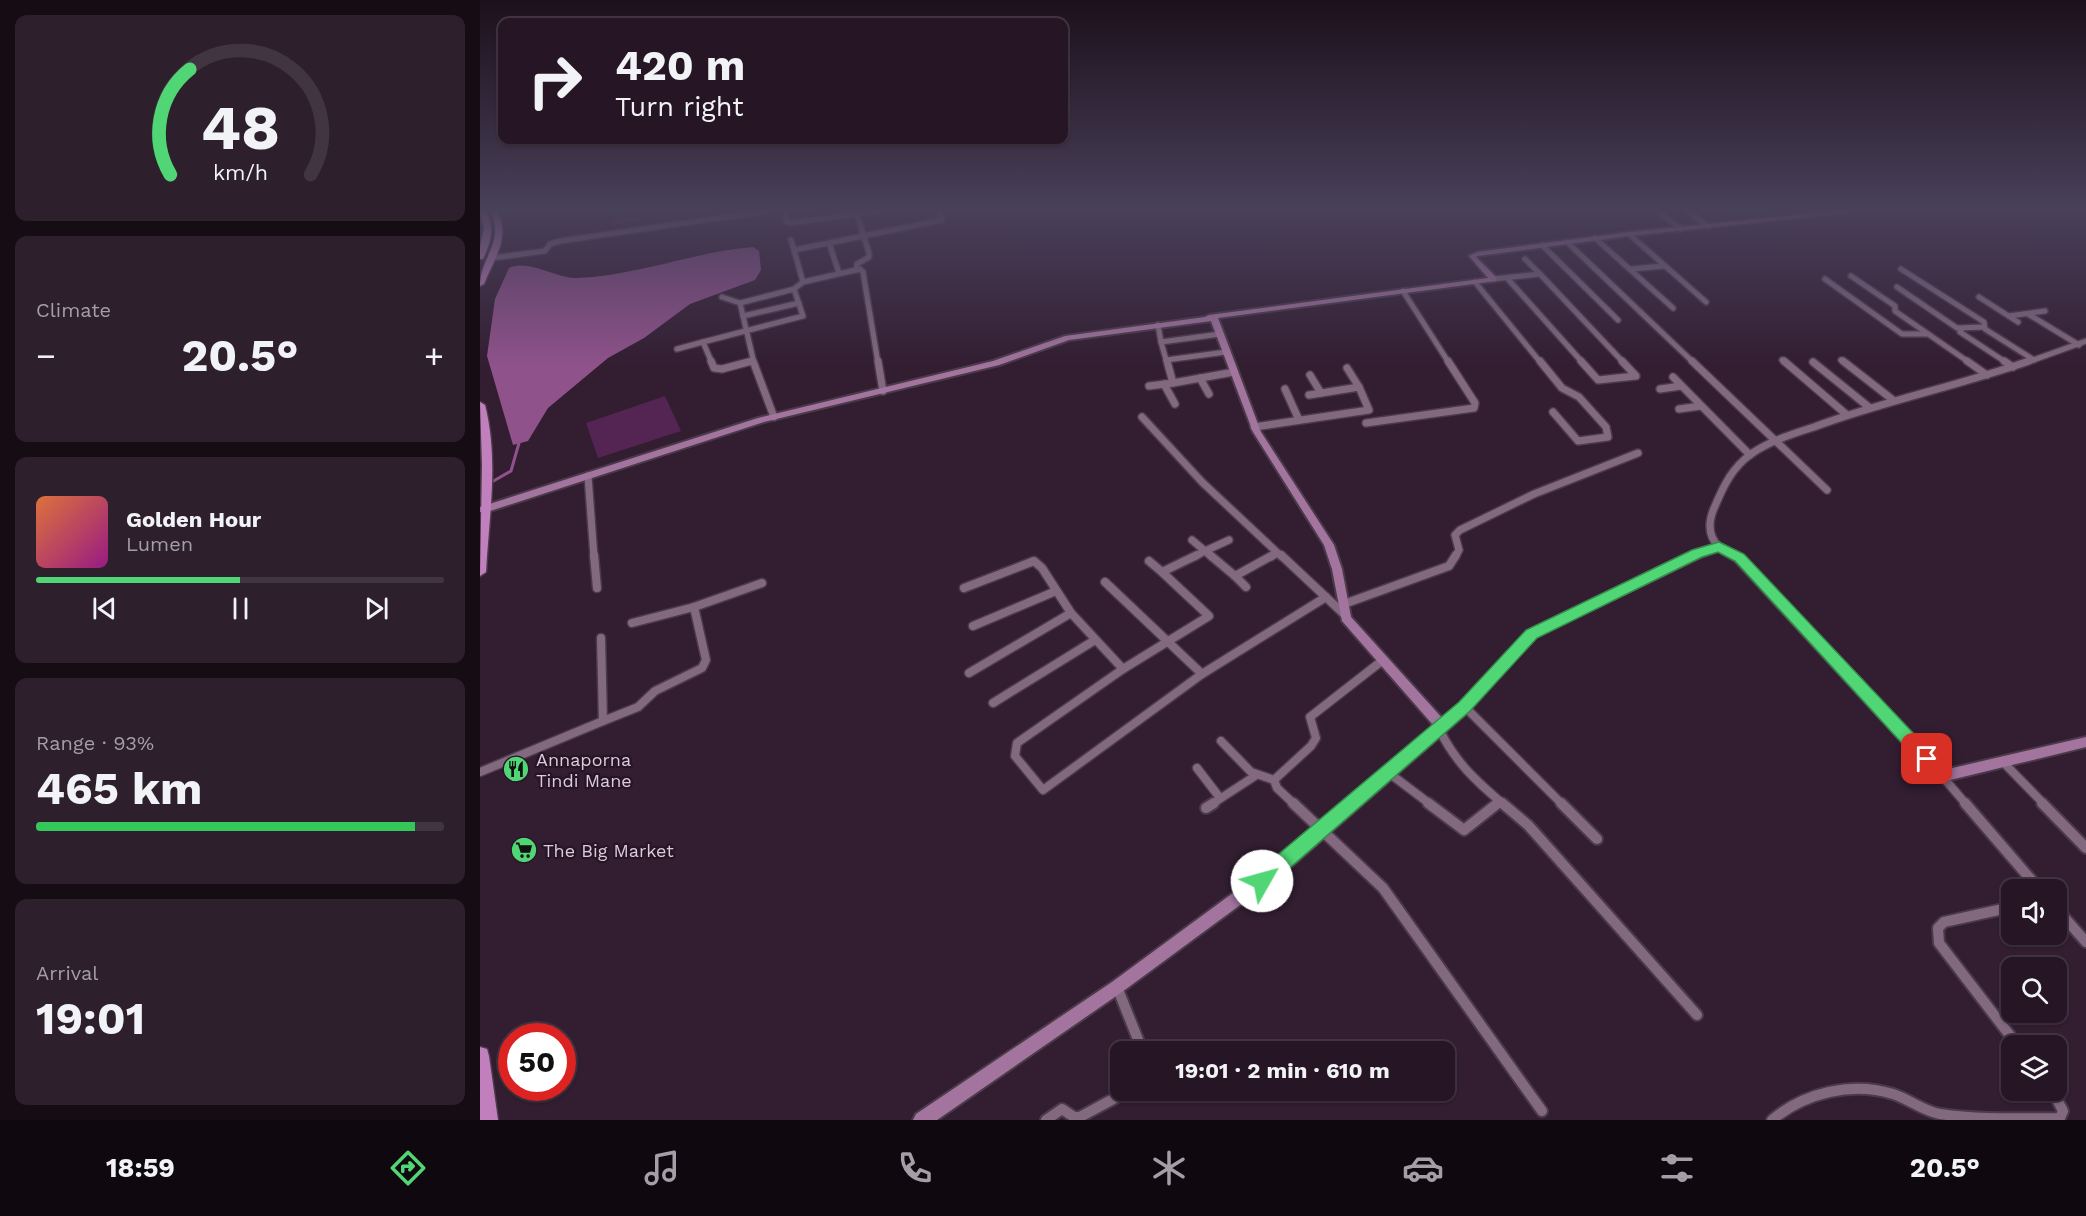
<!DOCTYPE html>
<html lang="en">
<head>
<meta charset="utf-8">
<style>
  :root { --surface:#261625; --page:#2e1f2d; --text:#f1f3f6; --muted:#a49fa7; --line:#423542; --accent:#50d674 }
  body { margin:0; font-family:"Work Sans",sans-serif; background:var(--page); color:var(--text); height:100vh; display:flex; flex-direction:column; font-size:22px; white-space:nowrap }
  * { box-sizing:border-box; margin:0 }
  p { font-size:20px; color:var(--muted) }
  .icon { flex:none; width:33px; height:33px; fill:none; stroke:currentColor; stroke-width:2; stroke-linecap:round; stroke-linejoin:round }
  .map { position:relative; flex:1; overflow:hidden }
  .drawer { display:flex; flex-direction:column; gap:15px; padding:15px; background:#150c14; width:480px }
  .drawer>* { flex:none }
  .guide { position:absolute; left:18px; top:18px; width:570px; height:126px; border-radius:12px; box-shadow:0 2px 4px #0004,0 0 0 2px var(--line); background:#261625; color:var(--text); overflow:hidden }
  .fabs { position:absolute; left:1521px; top:879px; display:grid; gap:12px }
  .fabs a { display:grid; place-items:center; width:66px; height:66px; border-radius:12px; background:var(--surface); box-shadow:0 2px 4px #0004,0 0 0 2px var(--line); font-size:30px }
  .speed { position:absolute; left:18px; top:1023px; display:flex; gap:12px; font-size:30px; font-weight:700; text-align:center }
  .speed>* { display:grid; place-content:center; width:78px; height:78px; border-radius:50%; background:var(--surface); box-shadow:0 2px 4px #0004,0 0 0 2px var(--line); line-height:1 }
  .speed .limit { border:9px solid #d22; background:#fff; color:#111 }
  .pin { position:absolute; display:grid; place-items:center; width:51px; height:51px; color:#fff; margin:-26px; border-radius:12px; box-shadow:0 3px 9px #0006 }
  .me { position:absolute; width:66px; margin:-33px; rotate:52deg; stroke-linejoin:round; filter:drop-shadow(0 0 4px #0008) }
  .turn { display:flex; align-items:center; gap:21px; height:126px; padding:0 18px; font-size:27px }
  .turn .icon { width:78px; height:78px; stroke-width:2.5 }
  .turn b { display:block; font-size:42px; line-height:51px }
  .big { font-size:45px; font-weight:700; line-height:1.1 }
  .drawer .tile { flex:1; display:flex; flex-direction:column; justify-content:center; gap:9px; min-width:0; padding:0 21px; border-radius:12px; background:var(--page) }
  .drawer .dial { align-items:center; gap:0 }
  .dial svg { height:156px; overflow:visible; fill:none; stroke:var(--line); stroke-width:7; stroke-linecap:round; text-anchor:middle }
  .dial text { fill:var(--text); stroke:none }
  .song { display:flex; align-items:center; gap:18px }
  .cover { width:72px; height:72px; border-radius:9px; background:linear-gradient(135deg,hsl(20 70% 55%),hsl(310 70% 35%)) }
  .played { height:6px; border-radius:3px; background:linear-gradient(90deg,var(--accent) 50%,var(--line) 50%) }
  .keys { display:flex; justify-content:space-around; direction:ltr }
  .heat { display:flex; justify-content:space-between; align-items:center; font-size:33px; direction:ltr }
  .charge { height:9px; border-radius:4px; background:linear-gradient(90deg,#34c759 93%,var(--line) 0) }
  .trip { position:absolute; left:630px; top:1041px; width:345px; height:60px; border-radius:12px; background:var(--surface); box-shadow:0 2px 4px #0004,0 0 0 2px var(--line); font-weight:700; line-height:60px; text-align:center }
  .dock { display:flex; height:96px; justify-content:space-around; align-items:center; background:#0f090f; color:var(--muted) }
  .dock .icon { width:42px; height:42px }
  .dock .selected { color:var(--accent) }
  .dock b { font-size:27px; color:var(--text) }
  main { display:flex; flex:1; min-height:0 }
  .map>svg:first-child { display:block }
</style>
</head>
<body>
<main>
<section class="drawer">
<div class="tile dial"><svg viewBox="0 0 100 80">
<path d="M14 69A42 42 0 1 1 86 69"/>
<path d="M14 69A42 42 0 0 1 24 15" stroke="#50d674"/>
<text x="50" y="56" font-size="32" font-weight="700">48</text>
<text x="50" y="72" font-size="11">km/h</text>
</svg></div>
<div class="tile"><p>Climate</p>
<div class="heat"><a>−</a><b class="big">20.5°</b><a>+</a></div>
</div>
<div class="tile">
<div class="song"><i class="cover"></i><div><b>Golden Hour</b><p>Lumen</p></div></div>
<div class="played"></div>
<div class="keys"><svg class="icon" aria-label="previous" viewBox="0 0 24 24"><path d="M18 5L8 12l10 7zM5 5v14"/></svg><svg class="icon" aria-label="pause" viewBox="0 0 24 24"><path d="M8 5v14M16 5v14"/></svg><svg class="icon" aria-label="next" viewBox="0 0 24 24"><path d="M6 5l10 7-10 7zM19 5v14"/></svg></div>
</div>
<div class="tile"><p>Range · 93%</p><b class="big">465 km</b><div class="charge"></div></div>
<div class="tile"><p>Arrival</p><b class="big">19:01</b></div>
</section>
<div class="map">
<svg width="1606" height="1120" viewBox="0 0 1606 1120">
  <rect width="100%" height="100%" fill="#321d31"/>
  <g fill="#542552">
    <polygon points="136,211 169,211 167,220 132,225"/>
    <polygon points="185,396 201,431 118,458 106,423"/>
  </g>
  <path fill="#8f528b" d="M 273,247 L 279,251 L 281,270 L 275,280 L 210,304 L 164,338 L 128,358 L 68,408 L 48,441 L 33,445 L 7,356 L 15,299 L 29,268 C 50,259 74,278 96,278 C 157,276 213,252 273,247 Z"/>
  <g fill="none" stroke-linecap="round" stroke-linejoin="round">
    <polyline stroke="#8f528b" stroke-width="3" points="10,483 31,471 39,443"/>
    <g stroke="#4b3a4a" stroke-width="8">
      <g id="street-far3">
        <polyline points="306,211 306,221 309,223 399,211"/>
        <polyline points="1178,211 1201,229"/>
        <polyline points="1207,211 1228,226"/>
        <polyline points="377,214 389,253 389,257 377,264 377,270"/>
        <polyline points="1149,234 1226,302"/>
        <polyline points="1115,238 1193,308"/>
        <polyline points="311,240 314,250"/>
        <polyline points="1087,242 1214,363"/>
        <polyline points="349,243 359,273"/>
        <polyline points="1062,245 1138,320"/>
        <polyline points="12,258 65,251 70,244 80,241 287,211"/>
        <polyline points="1045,259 1060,274"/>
        <polyline points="1151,269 1184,266"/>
        <polyline points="1421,269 1504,322 1505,329 1554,360"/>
        <polyline points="1371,276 1415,306 1415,311 1490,363"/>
        <polyline points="1027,278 1103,363"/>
        <polyline points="1013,279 1060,274 1144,363"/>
        <polyline points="1345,279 1422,334 1447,334"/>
        <polyline points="323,282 314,250 462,220 459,211"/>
        <polyline points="995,282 1061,363"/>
        <polyline points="1417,287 1477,328 1504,327"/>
        <polyline points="923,291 969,363"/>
        <polyline points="242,297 260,303"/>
        <polyline points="1499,297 1538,322"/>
        <polyline points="1548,314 1599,345"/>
        <polyline points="263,316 319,303"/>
        <polyline points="1529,316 1565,311"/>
        <polyline points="678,325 681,342 740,334"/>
        <polyline points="1482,329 1480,332 1527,363"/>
        <polyline points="681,342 687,363"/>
        <polyline points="197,349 223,342"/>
        <polyline points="686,360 746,352"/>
        <polyline points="1302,360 1305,363"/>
        <polyline points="1361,360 1365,363"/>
        <polyline points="232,363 223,342 323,316 314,289"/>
        <polyline points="266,363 273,361"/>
        <polyline points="274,363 260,303 314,289 323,282 380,269 383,272 398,363"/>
        <polyline points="1545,363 1606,341"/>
      </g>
    </g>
    <g stroke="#4b3a4a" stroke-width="10">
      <g id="street-far2">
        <polyline points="231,361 234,368 242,369 272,361"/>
        <polyline points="273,361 294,417"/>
        <polyline points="398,361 403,391"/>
        <polyline points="687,361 693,383 754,372"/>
        <polyline points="1060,361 1082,388 1099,397 1126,427 1128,437 1098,441 1073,412"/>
        <polyline points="1101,361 1118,380 1156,376 1142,361"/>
        <polyline points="1212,361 1347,490"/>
        <polyline points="1304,361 1367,415"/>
        <polyline points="1363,361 1413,400"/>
        <polyline points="1487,361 1507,375"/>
        <polyline points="1524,361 1533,367"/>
        <polyline points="1333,362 1390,408"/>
        <polyline points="867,368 879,387"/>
        <polyline points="830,375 841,393"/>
        <polyline points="1193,377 1270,455"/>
        <polyline points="720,378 729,394"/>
        <polyline points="684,384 695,404"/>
        <polyline points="669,386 693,383"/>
        <polyline points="805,389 819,420"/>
        <polyline points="1180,389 1201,386"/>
        <polyline points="1199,409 1221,406"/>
        <polyline points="662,417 722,482 802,557"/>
        <polyline points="886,423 994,408 995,403 968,361"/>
        <polyline points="774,427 889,410 879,387 829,395"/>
        <polyline points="108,476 114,557"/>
        <polyline points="712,540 725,551 714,557"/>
        <path d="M 1239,547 C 1227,535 1228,521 1235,506 C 1244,485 1252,468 1271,454 C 1290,441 1312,434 1334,427 C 1404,401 1478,386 1549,361"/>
        <polyline points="732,557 725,551 749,540"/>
        <polyline points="791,557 797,553"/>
        <polyline points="975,557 979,550 975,535 980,530 1054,494 1158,453"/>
      </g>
    </g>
    <g stroke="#4b3a4a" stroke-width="11">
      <g id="street-far1">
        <polyline points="114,555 117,588"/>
        <polyline points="730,555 755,576 793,555"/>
        <polyline points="801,555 865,615"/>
        <polyline points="669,561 682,572"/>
        <polyline points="755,576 766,587"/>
        <polyline points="625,582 722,674"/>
        <polyline points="484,588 554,561 562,568 591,613 643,669 729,616 682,572 717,555"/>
        <polyline points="864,604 969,566 976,555"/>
        <polyline points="152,623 214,607 282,583"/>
        <polyline points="493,626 576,591"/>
        <polyline points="643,669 537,743 535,756 563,790 722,674 846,597"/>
        <polyline points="489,673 591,613"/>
        <polyline points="513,703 615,640"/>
        <polyline points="985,707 1082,804"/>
        <polyline points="123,721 158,707 175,691 222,668 226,660 214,607"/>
        <path d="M 959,729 C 976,763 995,780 1023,804"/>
        <polyline points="741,741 771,772 794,780"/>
        <polyline points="1522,761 1564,804"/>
        <polyline points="717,768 740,798"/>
        <polyline points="0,772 123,721 121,638"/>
        <polyline points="909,773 950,804"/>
        <polyline points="1462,776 1486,804"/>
        <polyline points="732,804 775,776"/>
        <polyline points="814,804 797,788 794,780 831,746 836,738 830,717 903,660"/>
        <polyline points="1016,804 1020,801"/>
      </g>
    </g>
    <g stroke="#4b3a4a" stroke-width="14">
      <g id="street">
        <polyline points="813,803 903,888 1062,1111"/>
        <polyline points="948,803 984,830 1018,803"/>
        <polyline points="1022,803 1048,825 1217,1015"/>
        <polyline points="1081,803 1117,839"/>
        <polyline points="1485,803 1560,890"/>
        <polyline points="1562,803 1606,848"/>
        <polyline points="726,808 734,803"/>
        <polyline points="1532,907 1464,922 1458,928 1459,943 1538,1046"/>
        <polyline points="1576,908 1606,942"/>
        <polyline points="637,987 663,1052"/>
        <polyline points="566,1120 582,1109 594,1117 600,1117 650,1090"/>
        <path d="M 1292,1120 C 1324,1093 1372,1081 1413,1094 C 1429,1099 1443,1111 1460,1114 C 1499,1120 1541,1118 1580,1118 L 1583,1111 L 1572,1090"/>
      </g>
    </g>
    <g stroke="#4b3a4a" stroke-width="4">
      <polygon id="secondary" points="1352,211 1369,211 1366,213 1149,236 998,256 996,257 1016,277 1016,281 738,318 781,432 854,545 862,569 871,617 963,719 981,703 1047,631 1213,551 1239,543 1263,555 1464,770 1606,737 1606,747 1462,782 1457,780 1255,561 1238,551 1221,557 1055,637 989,711 805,872 642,992 457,1120 433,1120 436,1114 632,982 795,862 954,726 862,621 852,569 844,545 773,432 731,321 589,340 519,365 284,422 7,512 0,512 0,507 278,418 513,361 585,336 725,317 729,315 1008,278 989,256 997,252 1149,232"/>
    </g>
    <g stroke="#4b3a4a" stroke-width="3">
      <g id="primary">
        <path d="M 0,211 L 6,211 C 15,227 11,243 3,259 L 0,259 L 0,247 L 4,228 Z"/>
        <path d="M 10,211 L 17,211 C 31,237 14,259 4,284 L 0,286 C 0,257 26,242 10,211 Z"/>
        <path d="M 0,402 L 5,405 C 19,460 9,516 6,572 L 0,576 L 2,465 Z"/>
        <polygon points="0,1047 7,1049 9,1056 18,1120 0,1120"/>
      </g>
    </g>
    <use href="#street-far3" stroke="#826980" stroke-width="5"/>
    <use href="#street-far2" stroke="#826980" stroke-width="7"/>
    <use href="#street-far1" stroke="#826980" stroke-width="8"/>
    <use href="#street" stroke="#826980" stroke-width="10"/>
    <use href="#secondary" fill="#a2749e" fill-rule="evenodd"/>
    <use href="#primary" fill="#c180bd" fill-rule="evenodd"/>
  </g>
  <linearGradient id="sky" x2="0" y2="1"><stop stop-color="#1c101b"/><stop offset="0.57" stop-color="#49405a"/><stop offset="1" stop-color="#49405a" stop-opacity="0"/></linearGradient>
  <rect width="1606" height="367" fill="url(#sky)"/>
  <polygon fill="#50d674" stroke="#348b4b" stroke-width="1.5" points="1239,542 1264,554 1453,754 1455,759 1453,764 1447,766 1441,764 1255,561 1238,552 1222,557 1057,638 990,711 788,887 782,890 775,887 773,881 775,874 979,702 1046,630 1212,550"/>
  <defs>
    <g id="restaurant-disc" transform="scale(1.35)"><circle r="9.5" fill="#50d674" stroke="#281427"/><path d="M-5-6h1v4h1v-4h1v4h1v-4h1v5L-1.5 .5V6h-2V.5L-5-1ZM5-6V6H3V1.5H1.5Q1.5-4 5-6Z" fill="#111"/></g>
    <g id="supermarket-disc" transform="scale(1.35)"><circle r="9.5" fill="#50d674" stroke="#281427"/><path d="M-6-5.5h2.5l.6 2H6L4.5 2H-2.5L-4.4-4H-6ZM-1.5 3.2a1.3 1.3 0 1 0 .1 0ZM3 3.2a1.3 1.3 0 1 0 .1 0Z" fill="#111"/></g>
  </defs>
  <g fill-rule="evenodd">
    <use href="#restaurant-disc" x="36" y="769"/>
    <use href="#supermarket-disc" x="44" y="850"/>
  </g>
  <g text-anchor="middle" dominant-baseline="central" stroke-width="4.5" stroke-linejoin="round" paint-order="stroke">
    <g font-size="18" fill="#daccd9" stroke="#281427" text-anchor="start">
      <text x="56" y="759">Annaporna<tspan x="56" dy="21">Tindi Mane</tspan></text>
      <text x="63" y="850">The Big Market</text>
    </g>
  </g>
</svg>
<div class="fabs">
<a><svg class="icon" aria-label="sound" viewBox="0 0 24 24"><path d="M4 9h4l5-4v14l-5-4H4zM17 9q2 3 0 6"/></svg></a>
<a><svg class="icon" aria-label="search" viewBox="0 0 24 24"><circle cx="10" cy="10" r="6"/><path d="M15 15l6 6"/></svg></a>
<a><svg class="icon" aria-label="layers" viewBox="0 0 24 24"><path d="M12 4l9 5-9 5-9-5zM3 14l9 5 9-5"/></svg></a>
</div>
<div class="speed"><div class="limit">50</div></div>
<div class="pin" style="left:1447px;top:759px;background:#d93025"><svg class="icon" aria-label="arrive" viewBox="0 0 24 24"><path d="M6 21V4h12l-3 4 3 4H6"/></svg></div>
<svg class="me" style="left:782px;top:881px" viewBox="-20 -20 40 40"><circle r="19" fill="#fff"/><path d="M0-13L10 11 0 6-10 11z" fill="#50d674"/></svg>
<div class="trip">19:01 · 2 min · 610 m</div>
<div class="guide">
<div class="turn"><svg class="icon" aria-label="right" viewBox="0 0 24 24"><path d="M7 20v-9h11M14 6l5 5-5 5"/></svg><div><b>420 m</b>Turn right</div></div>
</div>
</div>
</main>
<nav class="dock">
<b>18:59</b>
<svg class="icon selected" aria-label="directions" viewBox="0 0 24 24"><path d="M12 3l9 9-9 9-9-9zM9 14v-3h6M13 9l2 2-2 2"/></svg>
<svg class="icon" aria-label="music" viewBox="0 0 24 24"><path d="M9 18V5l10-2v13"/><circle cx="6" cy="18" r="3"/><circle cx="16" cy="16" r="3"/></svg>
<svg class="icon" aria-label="phone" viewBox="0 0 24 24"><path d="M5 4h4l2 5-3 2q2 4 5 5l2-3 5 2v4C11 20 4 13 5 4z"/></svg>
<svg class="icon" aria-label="climate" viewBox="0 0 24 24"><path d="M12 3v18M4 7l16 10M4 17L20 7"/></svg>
<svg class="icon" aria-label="car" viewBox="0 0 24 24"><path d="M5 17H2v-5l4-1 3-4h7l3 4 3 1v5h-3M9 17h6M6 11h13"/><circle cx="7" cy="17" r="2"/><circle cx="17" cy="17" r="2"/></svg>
<svg class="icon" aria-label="filters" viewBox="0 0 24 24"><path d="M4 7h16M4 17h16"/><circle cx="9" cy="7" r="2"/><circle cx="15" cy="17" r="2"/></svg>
<b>20.5°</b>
</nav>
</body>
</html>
